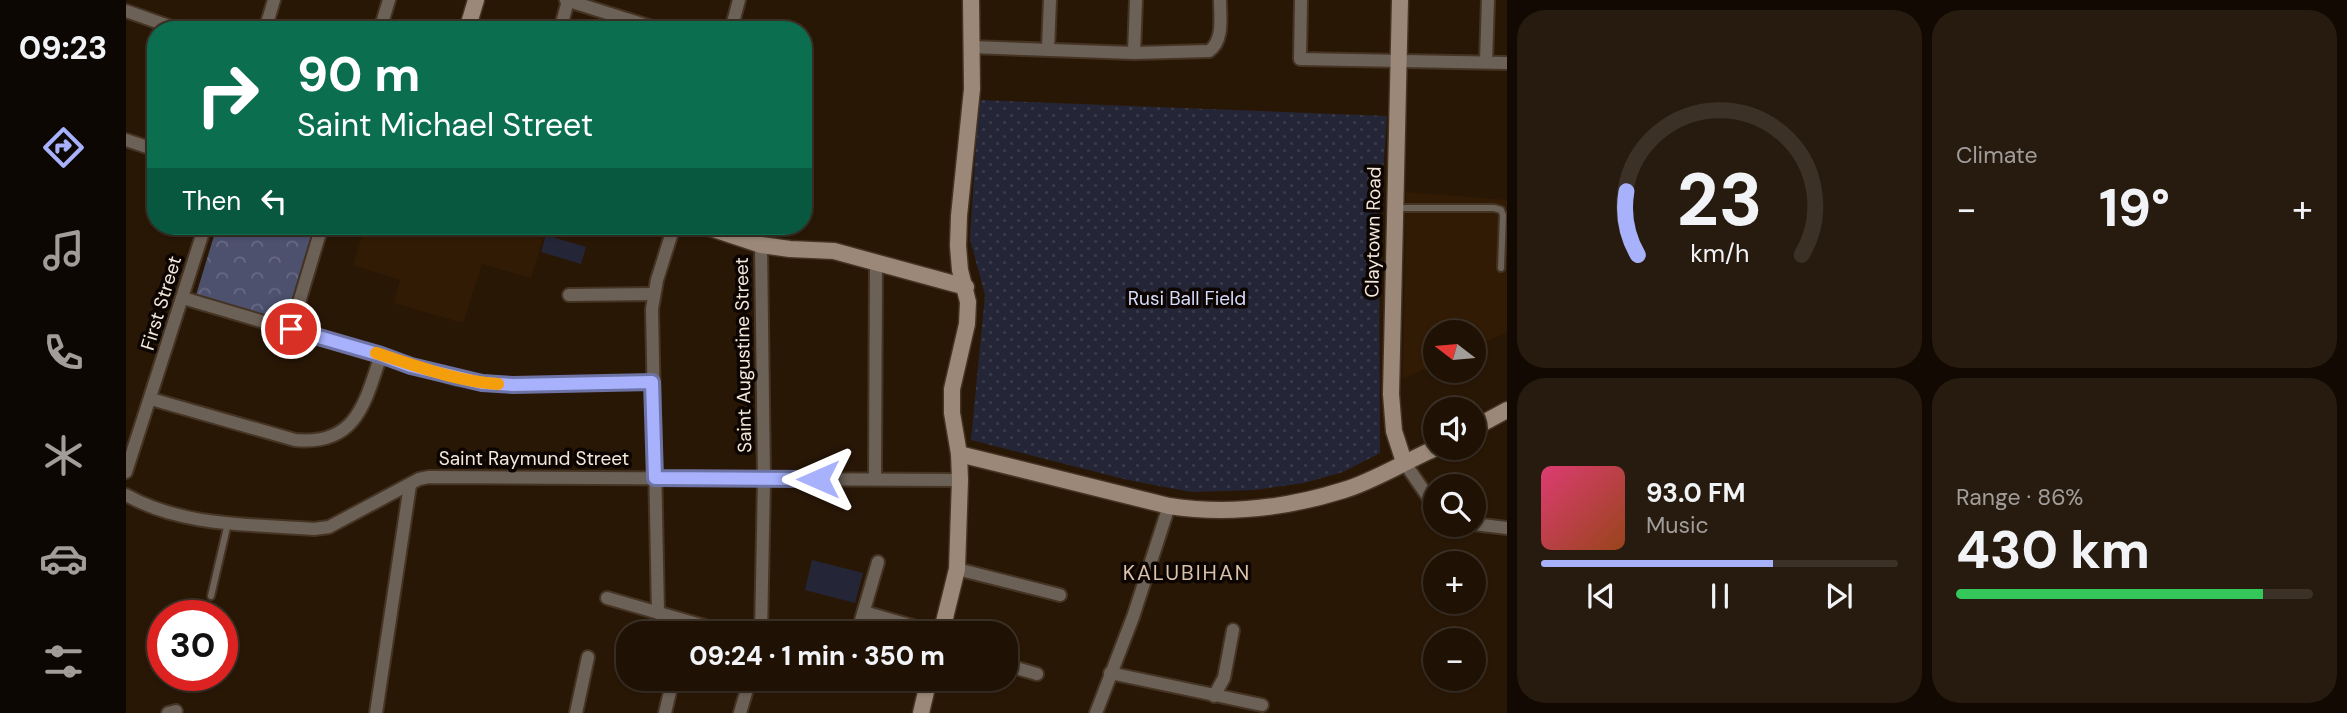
<!DOCTYPE html>
<html lang="en">
<head>
<meta charset="utf-8">
<style>
  :root { --surface:#1f1104; --page:#271a0e; --text:#f1f3f6; --muted:#a19d9a; --line:#3c3126; --accent:#a7b1fc }
  body { margin:0; font-family:"DM Sans",sans-serif; background:var(--page); color:var(--text); height:100vh; display:flex; flex-direction:column; font-size:26px; white-space:nowrap }
  * { box-sizing:border-box; margin:0 }
  p { font-size:23px; color:var(--muted) }
  .icon { flex:none; width:38px; height:38px; fill:none; stroke:currentColor; stroke-width:2; stroke-linecap:round; stroke-linejoin:round }
  .map { position:relative; flex:1; overflow:hidden }
  .sheet { display:flex; flex-direction:column; gap:10px; padding:10px; background:#110902; width:840px }
  .sheet>* { flex:none }
  .guide { position:absolute; left:21px; top:21px; width:665px; height:214px; border-radius:28px; box-shadow:0 2px 5px #0004,0 0 0 2px var(--line); background:#0b6e4f; color:#fff; overflow:hidden }
  .needle { width:46px; rotate:286deg }
  .tools { position:absolute; left:1297px; top:320px; display:grid; gap:14px }
  .tools a { display:grid; place-items:center; width:63px; height:63px; border-radius:50%; background:var(--surface); box-shadow:0 2px 5px #0004,0 0 0 2px var(--line); font-size:35px }
  .speed { position:absolute; left:21px; top:600px; display:flex; gap:14px; font-size:35px; font-weight:700; text-align:center }
  .speed>* { display:grid; place-content:center; width:91px; height:91px; border-radius:50%; background:var(--surface); box-shadow:0 2px 5px #0004,0 0 0 2px var(--line); line-height:1 }
  .speed .limit { border:10px solid #d22; background:#fff; color:#111 }
  .pin { position:absolute; display:grid; place-items:center; width:60px; height:60px; color:#fff; margin:-30px; border:4px solid #fff; border-radius:50%; box-shadow:0 2px 7px #0007 }
  .me { position:absolute; width:77px; margin:-38px; rotate:270deg; stroke-linejoin:round; filter:drop-shadow(0 0 5px #0008) }
  .turn { display:flex; align-items:center; gap:24px; height:147px; padding:0 35px; font-size:32px }
  .turn .icon { width:91px; height:91px; stroke-width:2.5 }
  .turn b { display:block; font-size:49px; line-height:60px }
  .then { display:flex; align-items:center; height:66px; padding:0 35px; background:#0003; gap:14px; font-size:26px }
  .big { font-size:52px; font-weight:800; line-height:1.1 }
  .sheet .widget { flex:1; display:flex; flex-direction:column; justify-content:center; gap:10px; min-width:0; padding:0 24px; border-radius:28px; background:var(--page) }
  .sheet .dial { align-items:center; gap:0 }
  .dial svg { height:182px; overflow:visible; fill:none; stroke:var(--line); stroke-width:7; stroke-linecap:round; text-anchor:middle }
  .dial text { fill:var(--text); stroke:none }
  .song { display:flex; align-items:center; gap:21px }
  .cover { width:84px; height:84px; border-radius:10px; background:linear-gradient(135deg,hsl(340 70% 55%),hsl(20 70% 35%)) }
  .played { height:7px; border-radius:4px; background:linear-gradient(90deg,var(--accent) 65%,var(--line) 65%) }
  .keys { display:flex; justify-content:space-around; direction:ltr }
  .heat { display:flex; justify-content:space-between; align-items:center; font-size:38px; direction:ltr }
  .charge { height:10px; border-radius:5px; background:linear-gradient(90deg,#34c759 86%,var(--line) 0) }
  .sheet .tiles { flex:1; display:grid; gap:10px; grid-template-columns:repeat(2,1fr) }
  .trip { position:absolute; left:490px; top:621px; width:402px; height:70px; border-radius:28px; background:var(--surface); box-shadow:0 2px 5px #0004,0 0 0 2px var(--line); font-weight:800; line-height:70px; text-align:center }
  main { display:flex; flex:1; min-height:0 }
  .menu { display:flex; flex-direction:column; width:126px; justify-content:space-around; align-items:center; background:#0c0702; color:var(--muted) }
  .menu .icon { width:49px; height:49px }
  .menu .selected { color:var(--accent) }
  .menu b { font-size:32px; color:var(--text) }
  .map>svg:first-child { display:block }
</style>
</head>
<body>
<main>
<nav class="menu">
<b>09:23</b>
<svg class="icon selected" aria-label="directions" viewBox="0 0 24 24"><path d="M12 3l9 9-9 9-9-9zM9 14v-3h6M13 9l2 2-2 2"/></svg>
<svg class="icon" aria-label="music" viewBox="0 0 24 24"><path d="M9 18V5l10-2v13"/><circle cx="6" cy="18" r="3"/><circle cx="16" cy="16" r="3"/></svg>
<svg class="icon" aria-label="phone" viewBox="0 0 24 24"><path d="M5 4h4l2 5-3 2q2 4 5 5l2-3 5 2v4C11 20 4 13 5 4z"/></svg>
<svg class="icon" aria-label="climate" viewBox="0 0 24 24"><path d="M12 3v18M4 7l16 10M4 17L20 7"/></svg>
<svg class="icon" aria-label="car" viewBox="0 0 24 24"><path d="M5 17H2v-5l4-1 3-4h7l3 4 3 1v5h-3M9 17h6M6 11h13"/><circle cx="7" cy="17" r="2"/><circle cx="17" cy="17" r="2"/></svg>
<svg class="icon" aria-label="filters" viewBox="0 0 24 24"><path d="M4 7h16M4 17h16"/><circle cx="9" cy="7" r="2"/><circle cx="15" cy="17" r="2"/></svg>
</nav>
<div class="map">
<svg width="1381" height="713" viewBox="0 0 1381 713">
  <defs>
    <pattern id="forest-crowns" width="20" height="18" patternUnits="userSpaceOnUse" patternTransform="scale(1.75)"><rect width="20" height="18" fill="#4d516e"/><path d="M2 6a3 3 0 1 1 6 0M12 15a3 3 0 1 1 6 0" fill="none" stroke="#676a82"/></pattern>
    <pattern id="park-dots" width="8" height="8" patternUnits="userSpaceOnUse" patternTransform="scale(1.75)"><rect width="8" height="8" fill="#242637"/><path d="M2 2h.1M6 6h.1" fill="none" stroke="#3a3b4a" stroke-width="1.8" stroke-linecap="round"/></pattern>
  </defs>
  <rect width="100%" height="100%" fill="#291706"/>
  <g fill="#321b04">
    <polygon points="1280,192 1381,200 1381,332 1348,347 1348,332 1309,332 1309,364 1277,379"/>
    <polygon points="239,226 421,226 405,278 356,264 337,323 268,303 274,280 227,265"/>
  </g>
  <polygon fill="url(#forest-crowns)" points="91,226 188,226 159,322 70,295"/>
  <polygon fill="url(#park-dots)" points="853,100 1261,116 1253,230 1254,453 1217,472 1178,483 1129,490 1065,492 1002,480 845,440 859,295 844,239"/>
  <g fill="#242637">
    <polygon points="420,235 460,247 455,264 415,252"/>
    <polygon points="686,560 737,573 729,603 679,590"/>
  </g>
  <g fill="none" stroke-linecap="round" stroke-linejoin="round">
    <g stroke="#453424" stroke-width="10">
      <g id="lane">
        <polyline points="1270,208 1368,208 1375,210 1377,215 1375,268"/>
        <polyline points="85,596 102,523"/>
      </g>
    </g>
    <g stroke="#453424" stroke-width="16">
      <g id="street">
        <polyline points="440,0 535,30"/>
        <polyline points="1175,0 1174,59 1381,63"/>
        <polyline points="0,11 54,30"/>
        <polyline points="139,30 148,0"/>
        <polyline points="254,30 263,0"/>
        <polyline points="434,30 442,1"/>
        <polyline points="605,30 613,0"/>
        <path d="M 846,47 L 1008,53 L 1083,51 C 1098,41 1094,17 1094,0"/>
        <polyline points="922,49 924,0"/>
        <polyline points="1008,53 1010,0"/>
        <polyline points="1360,62 1362,0"/>
        <polyline points="0,140 30,150"/>
        <polyline points="635,245 638,479 635,634"/>
        <polyline points="443,295 528,294"/>
        <polyline points="57,298 331,379 387,385 526,382"/>
        <polyline points="165,329 196,226"/>
        <path d="M 25,399 L 169,440 C 231,446 239,402 255,355"/>
        <polyline points="1278,462 1309,507"/>
        <polyline points="0,472 79,226"/>
        <polyline points="749,479 750,262"/>
        <path d="M 0,495 C 57,527 124,524 188,529 L 203,527 L 293,479 L 303,477 L 834,480"/>
        <polyline points="1348,524 1381,528"/>
        <polyline points="831,569 934,595"/>
        <polyline points="481,598 606,634"/>
        <polyline points="738,612 814,634"/>
        <polyline points="532,613 526,309 531,280 548,226"/>
        <polyline points="731,634 752,562"/>
        <polyline points="880,665 911,674"/>
        <polyline points="984,673 1136,705"/>
        <polyline points="1088,696 1098,678 1107,630"/>
        <polyline points="42,713 50,711"/>
        <polyline points="250,713 284,485"/>
        <polyline points="450,713 462,657"/>
        <polyline points="539,713 547,679"/>
        <polyline points="614,713 624,679"/>
        <polyline points="970,713 1007,617 1043,506"/>
      </g>
    </g>
    <g stroke="#453424" stroke-width="19">
      <g id="secondary">
        <polyline points="1274,0 1265,394 1268,431 1278,462"/>
        <polyline points="341,30 350,0"/>
        <polyline points="578,226 635,245 664,249 708,251 840,287"/>
        <polyline points="1348,428 1381,410"/>
        <path d="M 833,454 L 1043,506 C 1101,515 1161,508 1218,490 C 1246,482 1282,460 1310,448"/>
        <polyline points="815,634 831,569 834,480 833,454 826,413 826,389 841,324 842,302 834,270 832,246 833,216 846,89 845,0"/>
        <polyline points="795,713 803,679"/>
      </g>
    </g>
    <use href="#lane" stroke="#6c6157" stroke-width="6"/>
    <use href="#street" stroke="#6c6157" stroke-width="12"/>
    <use href="#secondary" stroke="#9b8878" stroke-width="16"/>
  </g>
  <g fill="none" stroke-linecap="round" stroke-linejoin="round">
    <g stroke="#6d73a4" stroke-width="18">
      <polyline id="route" points="165,329 255,355 285,366 356,383 387,385 526,382 529,478 692,479"/>
    </g>
    <use href="#route" stroke="#a7b1fc" stroke-width="12"/>
    <path stroke="#f59e0b" stroke-width="12" d="M 250,353 C 291,366 329,381 372,384"/>
  </g>
  <g text-anchor="middle" dominant-baseline="central" stroke-width="7" stroke-linejoin="round" paint-order="stroke">
    <g font-size="19" fill="#f4e7dc" stroke="#0c0501">
      <text transform="translate(1247 232) rotate(-89)">Claytown Road</text>
      <text transform="translate(35 303) rotate(-73)">First Street</text>
      <text transform="translate(617 355) rotate(-91)">Saint Augustine Street</text>
      <text x="408" y="458">Saint Raymund Street</text>
    </g>
    <g font-size="19" fill="#d6dcfd" stroke="#0c0501">
      <text x="1061" y="298">Rusi Ball Field</text>
    </g>
    <g font-size="21" letter-spacing="2" fill="#dac2ac" stroke="#0c0501">
      <text x="1061" y="573">KALUBIHAN</text>
    </g>
  </g>
</svg>
<div class="tools">
<a><svg class="needle" viewBox="-14 -14 28 28"><path d="M0-13l5 13h-10z" fill="#e53935"/><path d="M0 13l5-13h-10z" fill="#a19d9a"/></svg></a>
<a><svg class="icon" aria-label="sound" viewBox="0 0 24 24"><path d="M4 9h4l5-4v14l-5-4H4zM17 9q2 3 0 6"/></svg></a>
<a><svg class="icon" aria-label="search" viewBox="0 0 24 24"><circle cx="10" cy="10" r="6"/><path d="M15 15l6 6"/></svg></a>
<a>+</a>
<a>−</a>
</div>
<div class="speed"><div class="limit">30</div></div>
<div class="pin" style="left:165px;top:329px;background:#d93025"><svg class="icon" aria-label="arrive" viewBox="0 0 24 24"><path d="M6 21V4h12l-3 4 3 4H6"/></svg></div>
<svg class="me" style="left:692px;top:479px" viewBox="-20 -20 40 40"><path d="M0-17L14 15 0 8-14 15z" fill="#a7b1fc" stroke="#fff" stroke-width="4"/></svg>
<div class="trip">09:24 · 1 min · 350 m</div>
<div class="guide">
<div class="turn"><svg class="icon" aria-label="right" viewBox="0 0 24 24"><path d="M7 20v-9h11M14 6l5 5-5 5"/></svg><div><b>90 m</b>Saint Michael Street</div></div>
<div class="then">Then<svg class="icon" aria-label="left" viewBox="0 0 24 24"><path d="M17 20v-9H6M10 6l-5 5 5 5"/></svg></div>
</div>
</div>
<section class="sheet">
<div class="tiles">
<div class="widget dial"><svg viewBox="0 0 100 80">
<path d="M14 69A42 42 0 1 1 86 69"/>
<path d="M14 69A42 42 0 0 1 9 41" stroke="#a7b1fc"/>
<text x="50" y="56" font-size="32" font-weight="700">23</text>
<text x="50" y="72" font-size="11">km/h</text>
</svg></div>
<div class="widget"><p>Climate</p>
<div class="heat"><a>−</a><b class="big">19°</b><a>+</a></div>
</div>
<div class="widget">
<div class="song"><i class="cover"></i><div><b>93.0 FM</b><p>Music</p></div></div>
<div class="played"></div>
<div class="keys"><svg class="icon" aria-label="previous" viewBox="0 0 24 24"><path d="M18 5L8 12l10 7zM5 5v14"/></svg><svg class="icon" aria-label="pause" viewBox="0 0 24 24"><path d="M8 5v14M16 5v14"/></svg><svg class="icon" aria-label="next" viewBox="0 0 24 24"><path d="M6 5l10 7-10 7zM19 5v14"/></svg></div>
</div>
<div class="widget"><p>Range · 86%</p><b class="big">430 km</b><div class="charge"></div></div>
</div>
</section>
</main>
</body>
</html>
